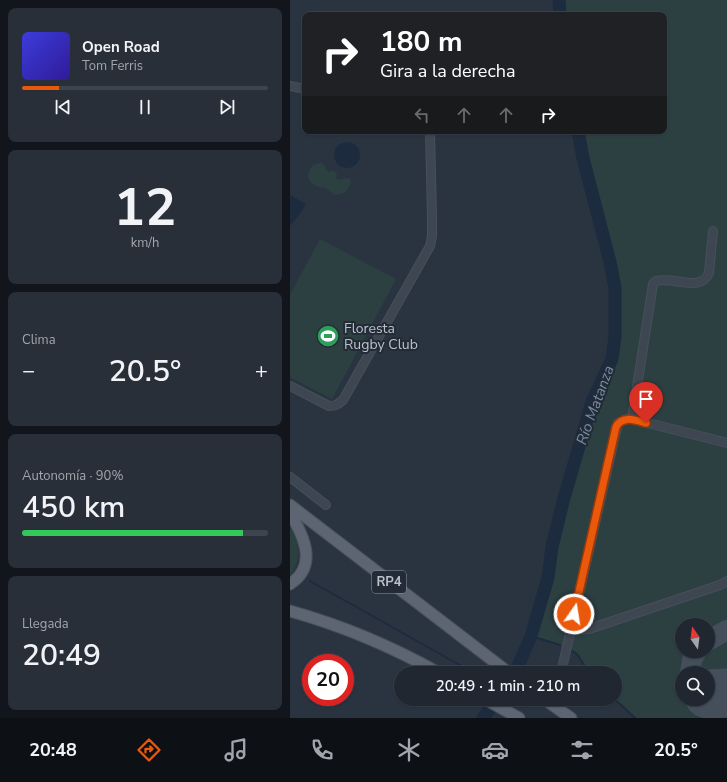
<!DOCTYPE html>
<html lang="es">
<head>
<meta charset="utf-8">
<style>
  :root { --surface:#202731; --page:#282f39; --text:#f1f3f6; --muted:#a2a5ab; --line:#3d444d; --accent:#ea580c }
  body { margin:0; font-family:"Nunito Sans",sans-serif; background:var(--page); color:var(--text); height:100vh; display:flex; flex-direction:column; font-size:15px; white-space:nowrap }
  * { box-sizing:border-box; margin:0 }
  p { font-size:13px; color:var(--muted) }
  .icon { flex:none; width:22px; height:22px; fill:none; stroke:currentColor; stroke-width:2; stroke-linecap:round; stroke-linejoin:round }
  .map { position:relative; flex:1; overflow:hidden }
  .details { display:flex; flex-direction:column; gap:8px; padding:8px; background:#12151b; width:290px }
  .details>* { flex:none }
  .guide { position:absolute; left:12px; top:12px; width:365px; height:122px; border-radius:8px; box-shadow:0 1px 3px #0004,0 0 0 1px var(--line); background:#202124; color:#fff; overflow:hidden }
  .needle { width:26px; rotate:346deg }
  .controls { position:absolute; left:385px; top:618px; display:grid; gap:8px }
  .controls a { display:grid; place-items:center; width:40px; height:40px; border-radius:50%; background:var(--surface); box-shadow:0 1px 3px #0004,0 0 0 1px var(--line); font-size:20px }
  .speed { position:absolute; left:12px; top:654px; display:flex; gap:8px; font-size:20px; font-weight:700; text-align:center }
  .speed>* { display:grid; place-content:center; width:52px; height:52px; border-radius:50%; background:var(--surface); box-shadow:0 1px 3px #0004,0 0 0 1px var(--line); line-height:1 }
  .speed .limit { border:6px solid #d22; background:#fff; color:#111 }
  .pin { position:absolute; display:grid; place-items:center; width:34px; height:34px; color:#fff; margin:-41px -17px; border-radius:50% 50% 50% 0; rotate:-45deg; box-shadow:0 0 4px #0007 }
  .pin .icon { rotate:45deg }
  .me { position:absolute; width:44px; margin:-22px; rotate:13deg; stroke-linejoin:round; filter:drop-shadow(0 0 3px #0008) }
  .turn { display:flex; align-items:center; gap:14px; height:84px; padding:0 12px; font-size:18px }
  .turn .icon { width:52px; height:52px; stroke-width:2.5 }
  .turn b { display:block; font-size:28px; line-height:34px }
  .lanes { display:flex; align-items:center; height:38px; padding:0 12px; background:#0003; justify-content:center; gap:20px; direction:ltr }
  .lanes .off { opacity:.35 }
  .big { font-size:30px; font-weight:600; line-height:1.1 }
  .details .tile { flex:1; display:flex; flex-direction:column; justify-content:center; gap:6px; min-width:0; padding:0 14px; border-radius:8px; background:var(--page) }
  .details .dial { align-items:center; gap:0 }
  .dial b { font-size:52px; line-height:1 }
  .song { display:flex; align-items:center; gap:12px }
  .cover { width:48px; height:48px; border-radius:6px; background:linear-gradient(135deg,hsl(240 70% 55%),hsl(250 70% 35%)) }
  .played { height:4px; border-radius:2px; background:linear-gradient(90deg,var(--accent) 15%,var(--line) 15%) }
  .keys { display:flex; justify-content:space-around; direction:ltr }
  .heat { display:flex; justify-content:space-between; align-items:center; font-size:22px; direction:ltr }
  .charge { height:6px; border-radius:3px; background:linear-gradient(90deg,#34c759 90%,var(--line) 0) }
  .trip { position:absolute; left:104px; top:666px; width:228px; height:40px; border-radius:20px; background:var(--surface); box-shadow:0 1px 3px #0004,0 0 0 1px var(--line); font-weight:600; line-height:40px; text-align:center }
  .dock { display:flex; height:64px; justify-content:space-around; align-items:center; background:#0d1014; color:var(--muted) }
  .dock .icon { width:28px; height:28px }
  .dock .current { color:var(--accent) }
  .dock b { font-size:18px; color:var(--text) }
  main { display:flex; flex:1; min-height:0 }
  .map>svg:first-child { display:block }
</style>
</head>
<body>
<main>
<section class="details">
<div class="tile">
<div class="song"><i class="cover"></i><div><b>Open Road</b><p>Tom Ferris</p></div></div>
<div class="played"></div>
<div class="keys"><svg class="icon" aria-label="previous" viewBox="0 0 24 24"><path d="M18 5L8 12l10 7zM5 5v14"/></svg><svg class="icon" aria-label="pause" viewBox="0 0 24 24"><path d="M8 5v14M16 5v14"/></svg><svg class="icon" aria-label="next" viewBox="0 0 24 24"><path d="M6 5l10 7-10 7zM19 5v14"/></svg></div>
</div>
<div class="tile dial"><b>12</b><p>km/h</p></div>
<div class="tile"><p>Clima</p>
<div class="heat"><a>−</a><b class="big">20.5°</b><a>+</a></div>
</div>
<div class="tile"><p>Autonomía · 90%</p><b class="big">450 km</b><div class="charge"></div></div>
<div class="tile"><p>Llegada</p><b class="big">20:49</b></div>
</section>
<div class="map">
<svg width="437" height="718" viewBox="0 0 437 718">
  <rect width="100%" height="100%" fill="#2a3441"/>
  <g fill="#2c4042" fill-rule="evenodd">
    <path d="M 269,0 L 437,0 L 437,718 L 345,718 L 330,704 L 323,699 L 325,699 L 325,673 L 299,673 L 287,654 L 270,645 L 241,636 L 258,578 L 262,547 L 274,498 L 302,402 L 322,359 L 325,337 L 325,288 L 320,262 L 293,158 L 288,131 L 374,131 L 374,15 L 270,15 ZM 392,625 L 418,625 L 418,651 L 392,651 ZM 392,673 L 418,673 L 418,699 L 392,699 Z"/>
    <path d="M 31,163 C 36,165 35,171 39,172 L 43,171 L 47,173 L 46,177 L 48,180 L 59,178 L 61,181 C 59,191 54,194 45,195 L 35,188 C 13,187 14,164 31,163 Z"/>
    <polygon points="30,239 106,279 42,399 0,377 0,295"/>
    <path d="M 0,527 C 10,542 12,561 0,575 Z"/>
  </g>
  <g fill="#1d2b3f">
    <circle cx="57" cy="155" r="13"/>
    <polygon points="0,195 16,204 9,215 0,226"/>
  </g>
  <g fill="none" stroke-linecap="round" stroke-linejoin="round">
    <g stroke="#1d2b3f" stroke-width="2">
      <polyline points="20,581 184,673"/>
      <polyline points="241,636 270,645"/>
      <polyline points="282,651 287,654 299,673"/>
      <polyline points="323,699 330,704 345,718"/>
    </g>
    <g stroke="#1d2b3f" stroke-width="13">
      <polyline points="269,0 270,15"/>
      <polyline points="225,673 241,636 258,578 262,547 274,498 302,402 322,359 325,337 325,288 320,262 293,158 288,131"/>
      <polyline points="193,718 207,699"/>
    </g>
    <g stroke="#454f5c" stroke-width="20">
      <polyline points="418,641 437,630"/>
      <polyline points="400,673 402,660 407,651"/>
    </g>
    <polyline stroke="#454f5c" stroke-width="49" points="418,694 437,693"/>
    <g stroke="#474f5a" stroke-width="10">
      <g id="minor">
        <polyline points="0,86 15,89"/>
        <path d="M 0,386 L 39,406 C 46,406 48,404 53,400 L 140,246 L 142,236 L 142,217 L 140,131"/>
        <path d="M 342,419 L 363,284 L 366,281 C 384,276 410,293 419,273 L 423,231"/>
        <polyline points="0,477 36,505"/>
        <polyline points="280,630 299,629 430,585 437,581"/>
        <polyline points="271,673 328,423 337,419 342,419 437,443"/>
      </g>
    </g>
    <g stroke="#474f5a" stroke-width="13">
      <g id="major">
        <polyline points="0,505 219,673"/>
        <path d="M 0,513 C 14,536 28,566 0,584"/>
        <path d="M 0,611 C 54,626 99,645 149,673"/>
        <polyline points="195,699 229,718"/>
        <polyline points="254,699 281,718"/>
      </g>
    </g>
    <use href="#minor" stroke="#3e4651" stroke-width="8"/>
    <use href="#major" stroke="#5c6571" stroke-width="11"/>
  </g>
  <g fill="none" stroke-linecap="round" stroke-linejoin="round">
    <g stroke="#983908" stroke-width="10">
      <path id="route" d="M 284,614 L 326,427 C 332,415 345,420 356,423"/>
    </g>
    <use href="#route" stroke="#ea580c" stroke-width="7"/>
  </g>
  <defs>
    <g id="stadium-disc" transform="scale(1.15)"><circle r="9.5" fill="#2e9e5b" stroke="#222b36"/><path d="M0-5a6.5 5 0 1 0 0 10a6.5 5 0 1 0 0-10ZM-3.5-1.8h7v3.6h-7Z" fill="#fff"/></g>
  </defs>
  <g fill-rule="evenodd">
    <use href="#stadium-disc" x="38" y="336"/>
  </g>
  <g text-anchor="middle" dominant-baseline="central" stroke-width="4" stroke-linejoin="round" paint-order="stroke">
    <rect fill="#222b36" stroke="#8d949e" stroke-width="1" x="82" y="571" width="34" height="22" rx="3"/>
    <g font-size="13" font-weight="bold" fill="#bbc1cb">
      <text x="99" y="582">RP4</text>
    </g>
    <g font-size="14" fill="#bbc1cb" stroke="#222b36" text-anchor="start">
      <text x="54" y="328">Floresta<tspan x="54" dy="16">Rugby Club</tspan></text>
    </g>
    <g font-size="15" font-style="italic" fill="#778ca6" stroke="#222b36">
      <text transform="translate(305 405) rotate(-70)">Río Matanza</text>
    </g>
  </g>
</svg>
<div class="controls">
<a><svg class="needle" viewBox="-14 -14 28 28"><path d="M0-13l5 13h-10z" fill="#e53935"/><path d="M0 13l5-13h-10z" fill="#a2a5ab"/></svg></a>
<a><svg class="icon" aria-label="search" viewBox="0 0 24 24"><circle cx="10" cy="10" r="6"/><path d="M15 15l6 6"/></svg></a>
</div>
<div class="speed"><div class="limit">20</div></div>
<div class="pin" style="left:356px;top:423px;background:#d93025"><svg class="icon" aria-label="arrive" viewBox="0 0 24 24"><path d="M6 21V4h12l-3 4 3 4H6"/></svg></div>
<svg class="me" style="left:284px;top:614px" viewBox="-20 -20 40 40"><circle r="17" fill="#ea580c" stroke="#fff" stroke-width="3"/><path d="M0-11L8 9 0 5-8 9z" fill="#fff"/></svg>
<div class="trip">20:49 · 1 min · 210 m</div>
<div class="guide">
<div class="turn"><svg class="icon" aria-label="right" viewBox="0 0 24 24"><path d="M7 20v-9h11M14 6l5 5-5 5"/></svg><div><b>180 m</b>Gira a la derecha</div></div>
<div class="lanes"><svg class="icon off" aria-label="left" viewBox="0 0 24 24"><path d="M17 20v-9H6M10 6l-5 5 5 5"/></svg><svg class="icon off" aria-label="ahead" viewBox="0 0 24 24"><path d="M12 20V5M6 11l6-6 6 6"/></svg><svg class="icon off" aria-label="ahead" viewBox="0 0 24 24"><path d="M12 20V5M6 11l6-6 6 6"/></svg><svg class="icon" aria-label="right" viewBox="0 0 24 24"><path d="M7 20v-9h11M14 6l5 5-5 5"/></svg></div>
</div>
</div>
</main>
<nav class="dock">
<b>20:48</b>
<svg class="icon current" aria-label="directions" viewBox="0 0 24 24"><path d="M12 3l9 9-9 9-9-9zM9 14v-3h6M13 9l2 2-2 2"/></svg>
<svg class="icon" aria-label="music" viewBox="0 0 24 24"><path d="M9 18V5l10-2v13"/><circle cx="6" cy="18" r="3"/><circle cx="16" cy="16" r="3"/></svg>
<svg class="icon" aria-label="phone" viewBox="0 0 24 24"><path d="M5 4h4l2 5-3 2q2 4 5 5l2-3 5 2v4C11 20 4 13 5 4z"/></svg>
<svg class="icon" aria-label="climate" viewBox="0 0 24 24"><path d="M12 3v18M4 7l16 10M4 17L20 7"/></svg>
<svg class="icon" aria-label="car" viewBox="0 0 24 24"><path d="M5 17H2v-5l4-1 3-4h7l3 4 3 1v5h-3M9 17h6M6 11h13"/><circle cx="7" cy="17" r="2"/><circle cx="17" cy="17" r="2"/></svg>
<svg class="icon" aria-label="filters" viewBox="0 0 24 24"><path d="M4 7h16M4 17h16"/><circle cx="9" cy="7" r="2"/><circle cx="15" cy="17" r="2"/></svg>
<b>20.5°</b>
</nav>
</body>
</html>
